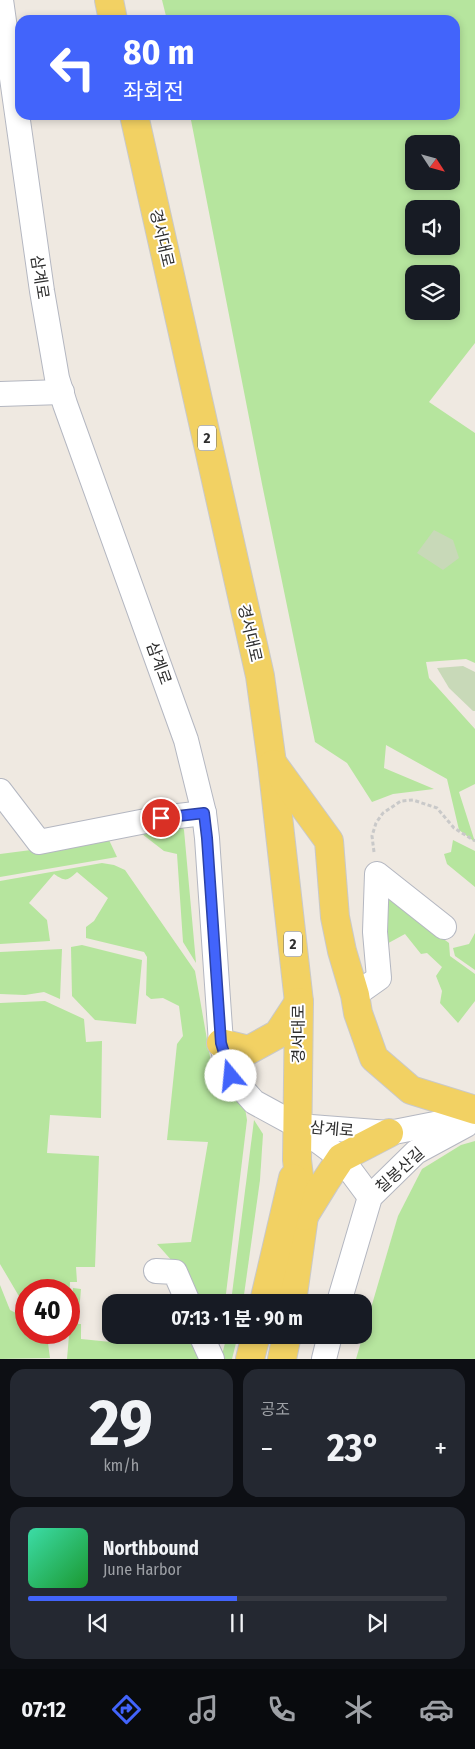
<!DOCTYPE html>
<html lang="ko">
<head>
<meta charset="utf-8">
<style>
  :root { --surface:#171b24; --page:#242831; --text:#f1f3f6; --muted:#9ea1a6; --line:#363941; --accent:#4264fb }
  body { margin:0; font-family:"Fira Sans Condensed","Noto Sans KR",sans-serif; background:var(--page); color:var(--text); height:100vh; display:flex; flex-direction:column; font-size:19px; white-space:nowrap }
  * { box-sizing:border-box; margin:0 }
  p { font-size:16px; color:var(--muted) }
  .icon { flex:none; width:28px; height:28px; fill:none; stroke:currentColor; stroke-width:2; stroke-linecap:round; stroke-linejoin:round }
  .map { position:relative; height:1359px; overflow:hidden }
  .sheet { display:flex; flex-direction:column; gap:10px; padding:10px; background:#0d0f14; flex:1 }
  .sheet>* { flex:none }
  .hud { position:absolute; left:15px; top:15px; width:445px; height:105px; border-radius:15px; box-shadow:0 2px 8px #0003; background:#4264fb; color:#fff; overflow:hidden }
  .needle { width:32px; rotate:126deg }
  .buttons { position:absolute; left:405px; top:135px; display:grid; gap:10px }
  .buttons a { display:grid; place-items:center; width:55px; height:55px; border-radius:10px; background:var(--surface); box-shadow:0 2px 8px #0003; font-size:25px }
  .speed { position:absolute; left:15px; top:1279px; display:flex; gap:10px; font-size:25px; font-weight:700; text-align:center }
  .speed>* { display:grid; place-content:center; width:65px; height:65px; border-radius:50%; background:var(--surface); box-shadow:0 2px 8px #0003; line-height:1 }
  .speed .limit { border:8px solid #d22; background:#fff; color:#111 }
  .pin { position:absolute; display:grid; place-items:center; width:42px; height:42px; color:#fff; margin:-21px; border:2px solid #fff; border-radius:50%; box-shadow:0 1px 5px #0007 }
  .me { position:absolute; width:55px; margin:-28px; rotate:343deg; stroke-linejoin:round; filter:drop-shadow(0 0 4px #0008) }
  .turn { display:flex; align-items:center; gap:18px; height:105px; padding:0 25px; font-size:22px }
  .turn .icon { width:65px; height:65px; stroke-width:2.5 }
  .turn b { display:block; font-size:35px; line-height:42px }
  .big { font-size:38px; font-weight:700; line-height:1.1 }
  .sheet .tile { flex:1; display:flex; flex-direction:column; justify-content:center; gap:8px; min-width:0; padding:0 18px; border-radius:15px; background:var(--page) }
  .sheet .dial { align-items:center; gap:0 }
  .dial b { font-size:65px; line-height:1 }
  .song { display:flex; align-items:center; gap:15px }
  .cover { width:60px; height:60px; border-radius:8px; background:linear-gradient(135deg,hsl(160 70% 55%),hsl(130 70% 35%)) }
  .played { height:5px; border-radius:2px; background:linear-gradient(90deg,var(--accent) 50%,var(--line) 50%) }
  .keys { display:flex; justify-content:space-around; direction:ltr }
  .heat { display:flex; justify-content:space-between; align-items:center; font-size:28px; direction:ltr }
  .sheet .tiles { flex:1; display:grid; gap:10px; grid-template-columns:1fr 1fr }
  .tile:last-child { grid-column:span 2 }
  .trip { position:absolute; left:102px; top:1294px; width:270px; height:50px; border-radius:15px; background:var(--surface); box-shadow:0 2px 8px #0003; font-weight:700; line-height:50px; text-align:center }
  .menu { display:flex; height:80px; justify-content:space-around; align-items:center; background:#090b0e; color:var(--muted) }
  .menu .icon { width:35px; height:35px }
  .menu .current { color:var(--accent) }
  .menu b { font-size:22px; color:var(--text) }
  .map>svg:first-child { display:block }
</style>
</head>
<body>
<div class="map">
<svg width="475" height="1359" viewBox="0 0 475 1359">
  <rect width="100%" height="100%" fill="#efe9e1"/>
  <g fill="#b6e59e" fill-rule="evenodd">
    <path d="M 162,0 L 475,0 L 475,343 L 429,402 L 475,433 L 475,663 L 466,659 L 426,662 L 429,678 L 475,729 L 475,784 L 459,792 L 475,842 L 459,830 L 447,779 L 386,745 L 384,768 L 434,789 L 393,794 L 372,802 L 347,763 L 315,742 L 262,484 L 190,115 L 455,115 L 455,20 L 167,20 ZM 414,144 L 451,144 L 451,181 L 414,181 ZM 414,209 L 451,209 L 451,246 L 414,246 ZM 414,274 L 451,274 L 451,311 L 414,311 Z"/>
    <polygon points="181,823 184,830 196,963 183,942 177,854 164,851 142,834"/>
    <polygon points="109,840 117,857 0,877 0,854"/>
    <polygon points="453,840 475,851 475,887 447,864 444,854 451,852"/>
    <path d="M 102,863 L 114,865 L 125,870 L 195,971 L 212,1068 L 245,1108 L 247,1120 L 225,1302 L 199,1302 L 190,1281 L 157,1244 L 191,1242 L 208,1142 L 167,1140 L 177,1044 L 183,1036 L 179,1006 L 163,998 L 151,999 L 146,995 L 147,957 L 144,952 L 86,938 L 86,927 L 94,921 L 108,898 L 77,872 C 67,881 66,882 54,874 L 29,903 L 47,920 L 50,941 L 0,944 L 0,881 Z"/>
    <polygon points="386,897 449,943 450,956 475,974 475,1001 458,1023 440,1003 442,991 436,976 442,967 427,953 421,954 405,934 383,946"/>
    <polygon points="475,933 475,970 455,956 453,948 469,944"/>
    <polygon points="82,945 142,960 136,1024 95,1020 72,996 71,947"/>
    <polygon points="62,949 60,999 44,992 25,995 0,994 0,952"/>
    <polygon points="45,1001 84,1019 86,1042 102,1041 101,1118 50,1115 47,1153 99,1156 95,1267 76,1267 77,1282 70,1282 69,1305 69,1290 26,1290 26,1307 23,1303 0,1264 0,1003"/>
    <polygon points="254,1120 263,1134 260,1180 243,1302 231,1302"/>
    <polygon points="475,1141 475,1359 356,1359 398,1216 422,1169 461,1145"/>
    <polygon points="0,1285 10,1310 26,1318 26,1332 45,1333 47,1336 50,1358 0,1359"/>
    <polygon points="73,1288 81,1289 78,1324 81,1324 81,1339 121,1343 122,1335 167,1335 185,1337 203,1359 67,1359"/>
    <polygon points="227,1335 238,1335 232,1359 221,1359"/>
  </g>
  <g fill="#c8d9b8">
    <polygon points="434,530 453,540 459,558 443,570 417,553"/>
    <polygon points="463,666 475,672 475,711 473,711 449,688 437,668"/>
  </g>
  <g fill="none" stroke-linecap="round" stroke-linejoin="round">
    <g stroke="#b4b7c1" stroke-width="26">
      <g id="minor">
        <polyline points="1,0 42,291 57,378 65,404 186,740 204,813 207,838 221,1043 231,1076 254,1102 298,1126 389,1133 475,1116"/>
        <polyline points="0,394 62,392"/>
        <polyline points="0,791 39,842 161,818 204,813"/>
        <polyline points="355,995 379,978 375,932 377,874 444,927"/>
        <polyline points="298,1126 341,1158 370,1197"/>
        <polyline points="156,1271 175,1272 188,1302"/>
        <polyline points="339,1302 370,1197 416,1152 466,1125"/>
        <polyline points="201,1335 212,1359"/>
        <polyline points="324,1359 330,1335"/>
      </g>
    </g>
    <g stroke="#c9c9c9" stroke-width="30">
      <g id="major">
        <polyline points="109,0 113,20"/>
        <polyline points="134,115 260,676 272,763 299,1002 297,1160 304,1216 292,1302"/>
        <polyline points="273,764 329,841 335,917 342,951 355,995 358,1013 374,1058 411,1090 475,1110"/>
        <polyline points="221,1043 249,1050 278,1034 299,1002"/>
        <polyline points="304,1216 325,1182 341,1158 389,1133"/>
        <polyline points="264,1302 293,1178"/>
        <polyline points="250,1359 256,1335"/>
        <polyline points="282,1359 287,1335"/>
      </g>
    </g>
    <polyline stroke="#c9c9c9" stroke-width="3" stroke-dasharray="4 2.5" stroke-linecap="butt" points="374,852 372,836 376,823 383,813 401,801 413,800 437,808 454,828 475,841"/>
    <use href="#minor" stroke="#fff" stroke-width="24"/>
    <use href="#major" stroke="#f2d163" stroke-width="28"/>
  </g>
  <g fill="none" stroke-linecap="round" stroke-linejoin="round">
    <g stroke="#2b41a3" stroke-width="12">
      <polyline id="route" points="161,818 204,813 207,838 221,1043 231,1076"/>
    </g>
    <use href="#route" stroke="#4264fb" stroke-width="9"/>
  </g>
  <g text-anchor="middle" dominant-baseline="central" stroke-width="4" stroke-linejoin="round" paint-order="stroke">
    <g fill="#fff" stroke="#6d6d6d" stroke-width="1">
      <rect x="198" y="425.5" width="18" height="25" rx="4"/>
      <rect x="284" y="931.5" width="18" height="25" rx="4"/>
    </g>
    <g font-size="15" font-weight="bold" fill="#2e2e2e">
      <text x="207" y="438">2</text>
      <text x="293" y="944">2</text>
    </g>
    <g font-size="16" fill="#2e2e2e" stroke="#fff">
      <text transform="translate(162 238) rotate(77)">경서대로</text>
      <text transform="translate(40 277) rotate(81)">삼계로</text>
      <text transform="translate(250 633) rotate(77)">경서대로</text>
      <text transform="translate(159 663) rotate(70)">삼계로</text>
      <text transform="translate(298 1034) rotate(-90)">경서대로</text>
      <text transform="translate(332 1129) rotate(5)">삼계로</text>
      <text transform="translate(400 1170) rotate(-42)">칠봉산길</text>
    </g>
  </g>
</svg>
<div class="buttons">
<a><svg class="needle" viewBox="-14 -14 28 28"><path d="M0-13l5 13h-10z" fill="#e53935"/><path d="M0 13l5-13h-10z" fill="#9ea1a6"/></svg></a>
<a><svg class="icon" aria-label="sound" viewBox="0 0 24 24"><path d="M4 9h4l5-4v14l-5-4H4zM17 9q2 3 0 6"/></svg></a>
<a><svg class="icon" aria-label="layers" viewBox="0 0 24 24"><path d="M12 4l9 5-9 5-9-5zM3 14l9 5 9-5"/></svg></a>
</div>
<div class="speed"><div class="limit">40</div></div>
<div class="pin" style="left:161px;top:818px;background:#d93025"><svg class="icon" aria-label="arrive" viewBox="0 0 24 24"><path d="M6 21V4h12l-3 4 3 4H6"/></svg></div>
<svg class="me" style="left:231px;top:1076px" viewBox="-20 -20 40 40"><circle r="19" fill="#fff"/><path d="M0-13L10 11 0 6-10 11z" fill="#4264fb"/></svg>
<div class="trip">07:13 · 1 분 · 90 m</div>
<div class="hud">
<div class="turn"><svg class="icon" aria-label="left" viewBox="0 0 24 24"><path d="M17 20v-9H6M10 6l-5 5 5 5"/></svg><div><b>80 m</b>좌회전</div></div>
</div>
</div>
<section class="sheet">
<div class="tiles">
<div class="tile dial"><b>29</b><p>km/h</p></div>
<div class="tile"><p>공조</p>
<div class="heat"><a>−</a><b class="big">23°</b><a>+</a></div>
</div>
<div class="tile">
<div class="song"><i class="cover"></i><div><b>Northbound</b><p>June Harbor</p></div></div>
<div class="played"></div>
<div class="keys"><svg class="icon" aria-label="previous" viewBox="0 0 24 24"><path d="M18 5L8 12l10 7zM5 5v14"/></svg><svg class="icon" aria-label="pause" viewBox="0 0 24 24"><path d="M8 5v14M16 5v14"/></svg><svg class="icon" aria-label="next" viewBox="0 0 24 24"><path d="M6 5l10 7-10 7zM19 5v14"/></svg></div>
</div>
</div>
</section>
<nav class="menu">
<b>07:12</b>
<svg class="icon current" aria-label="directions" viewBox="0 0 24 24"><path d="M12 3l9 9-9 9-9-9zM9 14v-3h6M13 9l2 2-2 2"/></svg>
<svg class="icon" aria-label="music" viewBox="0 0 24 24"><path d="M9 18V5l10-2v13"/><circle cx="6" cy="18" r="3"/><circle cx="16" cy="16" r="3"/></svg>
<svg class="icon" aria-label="phone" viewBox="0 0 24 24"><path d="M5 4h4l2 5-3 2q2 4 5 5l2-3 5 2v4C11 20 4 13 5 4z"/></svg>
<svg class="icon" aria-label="climate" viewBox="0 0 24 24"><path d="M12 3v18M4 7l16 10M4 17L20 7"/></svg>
<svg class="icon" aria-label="car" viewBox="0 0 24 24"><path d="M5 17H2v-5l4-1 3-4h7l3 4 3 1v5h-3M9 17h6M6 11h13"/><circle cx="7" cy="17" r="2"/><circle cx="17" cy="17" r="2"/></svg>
</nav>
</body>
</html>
